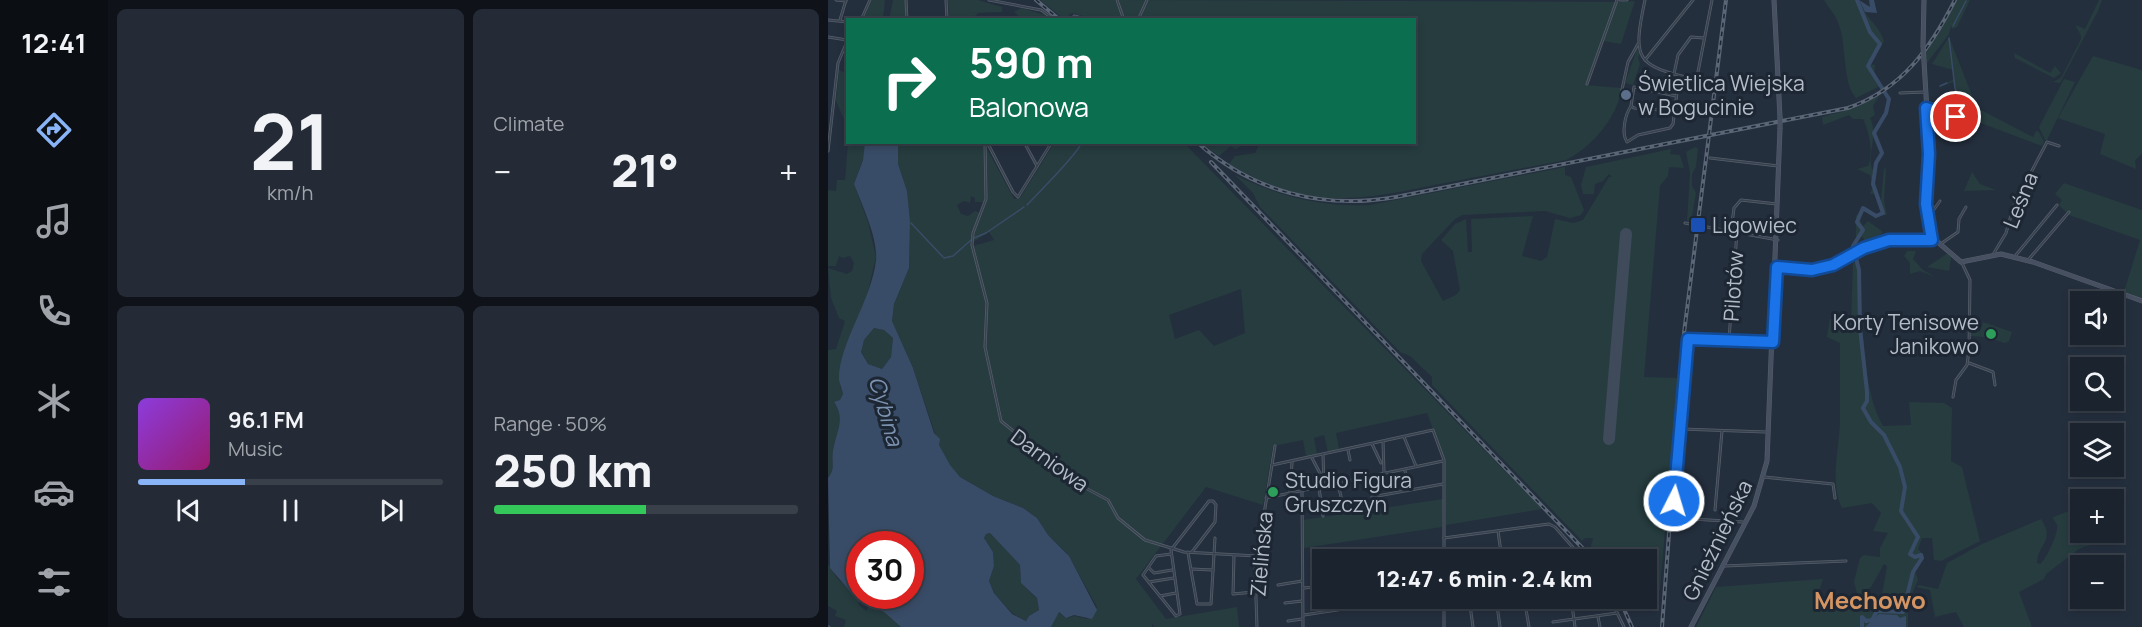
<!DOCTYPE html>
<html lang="en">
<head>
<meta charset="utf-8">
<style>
  :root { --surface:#1b232e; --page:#242b36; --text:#f1f3f6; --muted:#a0a4aa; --line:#39404a; --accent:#8ab4f8 }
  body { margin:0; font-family:Manrope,sans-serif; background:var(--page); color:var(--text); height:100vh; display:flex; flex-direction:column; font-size:22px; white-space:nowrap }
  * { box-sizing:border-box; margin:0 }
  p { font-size:20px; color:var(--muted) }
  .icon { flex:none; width:33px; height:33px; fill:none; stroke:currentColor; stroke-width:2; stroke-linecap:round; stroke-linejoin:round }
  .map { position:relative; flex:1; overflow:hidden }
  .details { display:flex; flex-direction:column; gap:9px; padding:9px; background:#0f1319; width:720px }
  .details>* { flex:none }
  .guide { position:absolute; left:18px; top:18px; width:570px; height:126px; border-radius:0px; box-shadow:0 3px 9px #0003,0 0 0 2px var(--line); background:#0b6e4f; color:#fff; overflow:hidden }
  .tools { position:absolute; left:1242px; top:291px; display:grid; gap:12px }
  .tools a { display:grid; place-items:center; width:54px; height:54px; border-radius:0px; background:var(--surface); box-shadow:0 3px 9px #0003,0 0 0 2px var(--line); font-size:30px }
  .speed { position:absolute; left:18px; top:531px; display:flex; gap:12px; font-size:30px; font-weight:700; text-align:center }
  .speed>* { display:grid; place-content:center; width:78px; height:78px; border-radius:50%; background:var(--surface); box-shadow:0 3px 9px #0003,0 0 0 2px var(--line); line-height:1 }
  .speed .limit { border:9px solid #d22; background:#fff; color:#111 }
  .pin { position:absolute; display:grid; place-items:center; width:51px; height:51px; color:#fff; margin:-26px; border:3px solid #fff; border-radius:50%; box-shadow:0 2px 6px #0007 }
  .me { position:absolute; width:66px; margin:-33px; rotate:5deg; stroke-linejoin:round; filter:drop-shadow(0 0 4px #0008) }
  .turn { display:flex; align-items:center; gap:21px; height:126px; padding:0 24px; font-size:27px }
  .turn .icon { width:78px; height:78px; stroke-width:2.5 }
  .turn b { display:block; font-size:42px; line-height:51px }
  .big { font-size:45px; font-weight:800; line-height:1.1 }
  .details .widget { flex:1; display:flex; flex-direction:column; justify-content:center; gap:9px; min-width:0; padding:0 21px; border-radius:9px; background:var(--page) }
  .details .dial { align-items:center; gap:0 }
  .dial b { font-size:78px; line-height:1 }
  .song { display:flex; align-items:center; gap:18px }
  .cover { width:72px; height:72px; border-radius:9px; background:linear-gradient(135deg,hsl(270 70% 55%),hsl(320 70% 35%)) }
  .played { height:6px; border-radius:3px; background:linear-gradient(90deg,var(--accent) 35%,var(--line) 35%) }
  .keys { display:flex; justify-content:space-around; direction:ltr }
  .heat { display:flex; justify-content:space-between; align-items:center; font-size:33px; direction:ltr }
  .charge { height:9px; border-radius:4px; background:linear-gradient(90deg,#34c759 50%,var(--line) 0) }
  .details .tiles { flex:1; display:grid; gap:9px; grid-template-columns:repeat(2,1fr) }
  .trip { position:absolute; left:484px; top:549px; width:345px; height:60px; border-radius:0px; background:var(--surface); box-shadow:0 3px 9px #0003,0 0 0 2px var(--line); font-weight:800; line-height:60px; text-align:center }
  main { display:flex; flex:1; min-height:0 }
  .tab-bar { display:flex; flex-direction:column; width:108px; justify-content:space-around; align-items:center; background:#0b0e12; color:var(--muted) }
  .tab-bar .icon { width:42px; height:42px }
  .tab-bar .selected { color:var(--accent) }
  .tab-bar b { font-size:27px; color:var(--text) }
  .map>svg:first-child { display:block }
</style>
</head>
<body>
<main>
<nav class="tab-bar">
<b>12:41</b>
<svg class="icon selected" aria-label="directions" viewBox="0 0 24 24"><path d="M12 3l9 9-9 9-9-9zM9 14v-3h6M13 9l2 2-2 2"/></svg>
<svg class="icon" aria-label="music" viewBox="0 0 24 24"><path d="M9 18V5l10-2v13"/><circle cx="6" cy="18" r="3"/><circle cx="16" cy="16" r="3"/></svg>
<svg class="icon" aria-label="phone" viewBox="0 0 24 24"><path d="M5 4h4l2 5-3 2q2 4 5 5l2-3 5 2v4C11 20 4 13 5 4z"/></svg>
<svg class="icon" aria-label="climate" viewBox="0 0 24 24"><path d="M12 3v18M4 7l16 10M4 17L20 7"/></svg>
<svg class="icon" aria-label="car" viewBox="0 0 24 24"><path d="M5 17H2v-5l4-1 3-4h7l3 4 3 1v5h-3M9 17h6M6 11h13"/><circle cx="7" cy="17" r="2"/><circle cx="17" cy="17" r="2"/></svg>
<svg class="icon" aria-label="filters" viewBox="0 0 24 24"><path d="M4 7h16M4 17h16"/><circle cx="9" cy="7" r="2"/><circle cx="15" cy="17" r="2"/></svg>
</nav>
<section class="details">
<div class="tiles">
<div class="widget dial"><b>21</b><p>km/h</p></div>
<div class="widget"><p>Climate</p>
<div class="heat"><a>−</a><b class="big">21°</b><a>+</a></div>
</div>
<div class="widget">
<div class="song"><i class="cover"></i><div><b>96.1 FM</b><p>Music</p></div></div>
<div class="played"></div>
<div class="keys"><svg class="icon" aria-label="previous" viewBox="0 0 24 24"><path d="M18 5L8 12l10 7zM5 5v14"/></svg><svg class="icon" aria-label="pause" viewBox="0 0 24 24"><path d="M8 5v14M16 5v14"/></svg><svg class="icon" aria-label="next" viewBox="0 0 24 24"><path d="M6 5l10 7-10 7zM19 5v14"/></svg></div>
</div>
<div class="widget"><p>Range · 50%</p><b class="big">250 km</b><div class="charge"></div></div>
</div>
</section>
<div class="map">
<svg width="1314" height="627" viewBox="0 0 1314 627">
  <rect width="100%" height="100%" fill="#242f3e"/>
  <g fill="#263c3f" fill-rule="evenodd">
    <polygon points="44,0 57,0 55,19 35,20"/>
    <polygon points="65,0 77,0 78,19 61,20"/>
    <polygon points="120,0 150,0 174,7 174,12 150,13 144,19 121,19"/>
    <polygon points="212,0 287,0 295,19 265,19 244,13 241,15 242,19 236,19"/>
    <path d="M 290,0 L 796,2 L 807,1 L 793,44 L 775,41 L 758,85 L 793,88 C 791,116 763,148 738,160 C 696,168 654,176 612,184 C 527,201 481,211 401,164 L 407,156 L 427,153 L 430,147 L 429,143 L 586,142 L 586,20 L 296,19 Z"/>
    <path d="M 996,0 L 1031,0 C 1036,17 1052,26 1056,41 L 1041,64 L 1047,65 L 1046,77 L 1052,86 L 1028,98 C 1013,81 1020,43 1009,20 C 1006,13 1000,7 996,0 Z"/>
    <polygon points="1128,0 1142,0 1129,27 1124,29 1123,26 1121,34 1099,63 1097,53"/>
    <path d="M 1271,0 L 1274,0 L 1270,11 L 1232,83 L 1225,82 L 1233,78 L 1253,39 C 1254,33 1248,30 1248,25 L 1257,29 Z"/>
    <polygon points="194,8 220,16 194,19 186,12"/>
    <polygon points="1121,37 1149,108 1205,137 1208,131 1211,132 1216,142 1214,146 1134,116 1126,82 1111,86 1125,80 1125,70 1104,64"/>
    <polygon points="809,49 812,53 810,58 812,64 805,85 797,83"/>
    <polygon points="1186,53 1222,73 1227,66 1233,73 1226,78 1187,58"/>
    <polygon points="1265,56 1314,70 1314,154 1307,160 1308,169 1272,154 1277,134 1230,118"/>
    <polygon points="11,70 19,74 19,126 8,101"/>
    <polygon points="1236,79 1247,82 1219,140 1217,140 1211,127"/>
    <path d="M 1052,94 L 1045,106 L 1047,115 L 1042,118 C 1051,134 1039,153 1044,169 L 1048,171 L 1046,185 L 1053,201 L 1056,168 L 1058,169 L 1056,201 L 1059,215 L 1047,216 L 1034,211 L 1031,218 L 1035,226 L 1040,221 L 1055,232 L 1038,247 L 1035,237 L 1028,237 L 1028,216 L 1035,207 L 1048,214 L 1053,213 L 1054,208 L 1047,194 L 1042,194 L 1045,187 L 1042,175 L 1029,169 L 1040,166 C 1046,154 1041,131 1035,119 L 1025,119 L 1021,115 L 995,125 L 994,117 L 1027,108 Z"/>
    <path d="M 20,143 L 37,143 L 39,147 L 26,184 L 40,222 L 48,257 L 38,300 L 14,361 L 12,386 L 15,394 L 12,400 L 6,402 C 18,419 8,432 5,451 C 3,462 8,468 0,478 L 0,350 L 8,349 L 17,321 L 11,318 L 3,298 L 0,268 L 19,274 L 24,271 L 26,263 L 22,256 L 15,258 L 11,256 L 8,266 L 0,266 L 0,190 L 8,191 L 9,180 L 17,180 Z"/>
    <path d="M 70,143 L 156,143 L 186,199 L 192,198 L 226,143 L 356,143 L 714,509 L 618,525 L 617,460 L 599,413 L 508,433 L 511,449 L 500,452 L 496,435 L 486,438 L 489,454 L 478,457 L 475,440 L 445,446 L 435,505 L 378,487 L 308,579 L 338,619 L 409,607 L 411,627 L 326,627 L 324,623 L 324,627 L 223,627 L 230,612 L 238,618 L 247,616 L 259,619 L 269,607 L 239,553 L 220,535 L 209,518 L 195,508 L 165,496 L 132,477 L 121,465 L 111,445 L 85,368 L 64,321 L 66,304 L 81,268 L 82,221 L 79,191 L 70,164 ZM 143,196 L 147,198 L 147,202 L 156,202 L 152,213 L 147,211 L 140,216 L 133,214 L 129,205 L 136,201 L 142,203 ZM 161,232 L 166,240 L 145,246 L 145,242 ZM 413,289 L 417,333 L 386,346 L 371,330 L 347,339 L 341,315 Z"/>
    <polygon points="373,143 421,143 407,149 403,146 391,156"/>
    <polygon points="867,147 870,149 868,167 864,174 864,186 868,193 863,222 859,221 862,173 858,152"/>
    <path d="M 843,149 L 842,154 L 852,155 L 856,168 L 841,167 L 840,176 L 832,186 L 816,377 L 850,378 L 832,590 L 819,587 L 819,560 L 770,559 L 762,550 L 765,538 L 757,538 L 754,541 L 604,385 L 604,377 L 582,356 L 572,352 L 432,207 L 425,193 L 407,175 C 454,197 490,207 542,205 L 737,167 L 737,175 L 743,177 L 756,210 L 753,215 L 742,218 L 717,211 L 634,215 L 626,220 L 594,254 L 593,261 L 615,301 L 628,295 L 632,290 L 625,251 L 613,240 L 627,224 L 638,219 L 640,252 L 644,252 L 643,219 L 705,216 L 694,256 L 713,261 L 719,257 L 727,219 L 745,223 L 755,220 L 781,177 L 784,177 L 781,174 L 775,181 L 767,184 L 766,194 L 755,194 L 753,185 L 758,167 Z"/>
    <polygon points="1144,172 1152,184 1168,190 1136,191"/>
    <polygon points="1236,183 1314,210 1314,299 1296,292 1312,240 1241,215 1231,205 1234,200 1227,194"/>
    <polygon points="1079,251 1088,251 1085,259 1095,270 1107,277 1092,271 1082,274 1082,263 1076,256"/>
    <polygon points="1120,253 1123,258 1121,271 1099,267"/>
    <path d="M 1030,262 C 1035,310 1032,386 1055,426 L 1083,425 L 1081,402 L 1116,403 L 1124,408 L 1123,461 L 1134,467 L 1152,541 L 1113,561 L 1106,560 L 1104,538 L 1094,538 L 1090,549 L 1096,555 L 1087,571 L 1090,580 L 1077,609 L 1052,606 L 1059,566 L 1056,564 L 1043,587 L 1033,595 L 1029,593 L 1026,582 L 1032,558 L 1036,555 L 1052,557 L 1052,548 L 1060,533 L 1045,531 L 1053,513 L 1044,503 L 1014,508 C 1001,482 1012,446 1012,419 C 1012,394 1012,368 1012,343 L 999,337 L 1002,319 L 1023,321 L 1025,263 Z"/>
    <polygon points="1155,322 1184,332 1181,341 1177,343 1157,337 1143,336 1143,329 1152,332"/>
    <polygon points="46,328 56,330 65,338 63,357 54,369 40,364 33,351 36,340"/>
    <polygon points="615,499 614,527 476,548 475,520"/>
    <path d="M 1252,507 L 1252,532 L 1275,533 L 1265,544 L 1251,549 L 1218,574 L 1216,579 L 1191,592 L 1204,627 L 1136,627 L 1128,612 L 1107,617 L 1102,590 L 1088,587 L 1091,585 L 1110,589 L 1119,563 L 1154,544 L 1213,519 C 1228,541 1209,545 1209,563 L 1212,564 C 1218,560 1231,532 1229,525 C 1228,522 1225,520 1225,517 Z"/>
    <polygon points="162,533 192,565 193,583 209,599 211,610 201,616 198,621 184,613 167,594 161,581 166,566 165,552 156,538 158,534"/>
    <polygon points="0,564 9,578 32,600 30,604 38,611 42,606 56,612 73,627 16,627 18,620 7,616 9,611 0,606"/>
    <polygon points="995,579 989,597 993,608 989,611 1011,601 1080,613 1080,627 868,627 888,587"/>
  </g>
  <g fill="#394c67" fill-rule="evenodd">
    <polygon points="1031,0 1042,7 1041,0 1046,0 1049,13 1037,12"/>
    <path d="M 37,143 L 70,143 L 70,164 L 79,191 L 82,221 L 81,268 L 66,304 L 64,321 L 85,368 L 106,433 L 112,439 L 111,445 L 122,465 L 132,477 L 165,496 L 195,508 L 209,518 L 220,535 L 241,556 L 269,610 L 264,619 L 246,615 L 238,618 L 231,612 L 223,627 L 73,627 L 56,612 L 26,596 L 2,568 L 0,478 C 8,468 3,462 5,451 C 8,432 18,419 6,402 L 12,400 L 15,394 C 14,389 12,385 11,380 C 10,345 44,300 48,260 C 50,238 34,205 26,184 L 35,160 ZM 46,328 L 56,330 L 65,338 L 63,357 L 54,369 L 40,364 L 33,352 L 36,340 ZM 162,533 L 192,565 L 193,583 L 209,598 L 211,610 L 201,616 L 198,621 L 184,614 L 166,593 L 161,581 L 166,566 L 165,552 L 156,538 L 158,534 ZM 32,544 L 82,544 L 82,596 L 32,596 Z"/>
    <polygon points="1051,614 1069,615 1072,618 1078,616 1078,627 1037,627"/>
  </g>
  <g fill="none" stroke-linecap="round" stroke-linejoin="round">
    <g stroke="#394c67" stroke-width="1.5">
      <polyline points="1125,26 1138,1"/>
      <polyline points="1121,38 1127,88 1137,118"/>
      <polyline points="1112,86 1119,83"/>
      <polyline points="1137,120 1143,138"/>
      <path d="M 199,205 C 209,194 250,154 254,142"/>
      <polyline points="83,223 115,257"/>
      <polyline points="146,238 158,233 196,207"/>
      <polyline points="116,258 125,256 143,240"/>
    </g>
    <polyline stroke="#394c67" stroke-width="4" points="1029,0 1042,32 1052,44 1040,66 1061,99 1058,113 1046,133 1054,153 1048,163 1045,184 1055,213 1048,216 1035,208 1029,222 1035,230 1025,246 1031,270 1032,328 1039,392 1039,401 1035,408 1043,422 1056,435 1072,467 1077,487 1073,511 1090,537 1082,554 1087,557 1093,555 1094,558 1085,572 1075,612 1049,611 1044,620 1038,621 1034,617 1034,627"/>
    <polyline stroke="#3f4a5a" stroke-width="12" points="781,439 798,234"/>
    <g stroke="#565f6c" stroke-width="3">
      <g id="street">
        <polyline points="8,0 18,1"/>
        <polyline points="78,0 79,20"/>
        <polyline points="118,0 119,20"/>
        <polyline points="161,0 213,10 227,20"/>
        <polyline points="289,0 296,20"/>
        <polyline points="792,0 799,0"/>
        <path d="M 817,0 C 804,60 808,66 867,79 L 869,77 L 884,0"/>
        <polyline points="246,16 262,20"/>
        <polyline points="0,20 20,22"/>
        <polyline points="12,20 18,0"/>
        <polyline points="33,20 42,0"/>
        <polyline points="310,20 319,0"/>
        <polyline points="0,37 19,40"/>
        <polyline points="817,60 865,0"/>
        <polyline points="846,74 850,55 863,37 876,38"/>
        <polyline points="759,84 789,0"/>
        <polyline points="1072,93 1097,92"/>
        <polyline points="793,94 800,62 810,44"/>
        <path d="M 803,106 C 797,115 793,133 799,142 L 810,135 L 842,128 L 845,124 L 851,76"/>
        <polyline points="1100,108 1134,118"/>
        <polyline points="846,111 806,108 803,106 806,87 848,96"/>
        <polyline points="157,142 158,199 145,233 144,245 159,303 157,347 173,421 252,485 280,500 290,518 317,540 356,552 429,556"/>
        <polyline points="159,142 185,192 190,197 224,142"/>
        <polyline points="196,142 209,166"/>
        <polyline points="0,151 10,63 20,39"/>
        <polyline points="882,158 950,166"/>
        <polyline points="1102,215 1112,201"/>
        <polyline points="857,223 950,240"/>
        <polyline points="903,231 906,208 913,200 949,204"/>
        <polyline points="1114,243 1130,232 1131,219 1138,207"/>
        <polyline points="1166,253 1178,233 1186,205 1219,142 1231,146"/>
        <polyline points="1188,255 1229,205"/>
        <polyline points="1201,259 1241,212"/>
        <polyline points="901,339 909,232"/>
        <polyline points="1141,363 1165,372 1167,385"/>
        <polyline points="1125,397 1128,380 1139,365 1141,350 1142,280 1134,263"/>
        <polyline points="853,429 938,432"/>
        <polyline points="576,437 588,466"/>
        <polyline points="555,442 556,473"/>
        <polyline points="544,444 553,463"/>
        <polyline points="520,450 522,460"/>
        <polyline points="495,455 496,486"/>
        <polyline points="484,458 494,477"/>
        <polyline points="444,465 605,430 616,460 616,560"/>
        <polyline points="577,471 582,489"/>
        <polyline points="936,477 1005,484 1007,498"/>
        <polyline points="510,484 515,505"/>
        <polyline points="491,488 495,516"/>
        <polyline points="474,492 475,627"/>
        <polyline points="462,493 464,462"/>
        <polyline points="544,497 615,484"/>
        <polyline points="438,498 615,461"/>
        <polyline points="887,510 894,431"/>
        <polyline points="915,522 846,518 859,339 941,342"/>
        <polyline points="670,531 674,560"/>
        <polyline points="616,538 721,524 727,527 756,560"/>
        <polyline points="360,553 369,604 383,604 387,538"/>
        <polyline points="343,554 328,556 315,575 348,616 352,614 343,550 381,501 385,501 388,505 387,522 364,552"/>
        <polyline points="406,555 405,594 426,592"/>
        <polyline points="656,560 707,552 720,560"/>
        <polyline points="896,566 1018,561"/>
        <polyline points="321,568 326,573 344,570"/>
        <polyline points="363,569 385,570"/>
        <polyline points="321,582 346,578"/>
        <polyline points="450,585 474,581"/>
        <polyline points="476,588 495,586"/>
        <polyline points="332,596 348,593"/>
        <polyline points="641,598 645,627"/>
        <polyline points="668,598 672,627"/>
        <polyline points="696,598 701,627"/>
        <polyline points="743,598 747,627"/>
        <polyline points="782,598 796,627"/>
        <polyline points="457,603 474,601"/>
        <polyline points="476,615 588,598"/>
        <polyline points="770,617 772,627"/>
        <polyline points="460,621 474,619"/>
        <polyline points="725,622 789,613"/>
        <polyline points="0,627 1,627"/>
        <polyline points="429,627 427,570 447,446"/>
        <polyline points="616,627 616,598"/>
      </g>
    </g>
    <g stroke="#565f6c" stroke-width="5">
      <g id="secondary">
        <polyline points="946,0 952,117"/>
        <polyline points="1095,46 1096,0"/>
        <polyline points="1096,61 1101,145 1100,218 1105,238 1133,262 1173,254 1205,262 1314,301"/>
        <path d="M 947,267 C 968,270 987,273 1007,264 C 1026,256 1043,242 1064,239 C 1077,238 1094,246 1105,238"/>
        <polyline points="863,627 926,506 939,461 952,129"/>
      </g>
    </g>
    <use href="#street" stroke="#38414e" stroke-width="1.5"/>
    <use href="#secondary" stroke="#465061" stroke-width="4"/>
    <g stroke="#5a6575" stroke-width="4">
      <g id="rail">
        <polyline points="208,0 232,20"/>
        <path d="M 369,142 C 425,192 495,210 568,197 L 1020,108 C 1074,89 1102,49 1127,0"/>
        <polyline points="383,162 766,560"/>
        <polyline points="791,598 804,627"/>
        <polyline points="834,627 856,333 898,0"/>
      </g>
    </g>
    <use href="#rail" stroke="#1d2633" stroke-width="1.5" stroke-dasharray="4.5" stroke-linecap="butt"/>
    <g stroke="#565f6c" stroke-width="5" stroke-linecap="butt">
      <g id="secondary-bridge">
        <polyline points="1095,46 1096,61"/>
        <polyline points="952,129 952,117"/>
      </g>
    </g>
    <use href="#secondary-bridge" stroke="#465061" stroke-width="4"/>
  </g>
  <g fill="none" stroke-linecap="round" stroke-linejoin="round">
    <g stroke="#114b97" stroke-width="15">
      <polyline id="route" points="846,501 860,339 945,342 949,267 984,270 1005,265 1036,248 1061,240 1104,240 1098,204 1101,154 1098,108 1128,117"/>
    </g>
    <use href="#route" stroke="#1a73e8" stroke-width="10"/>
  </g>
  <circle fill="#5c6f8a" stroke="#1d2633" stroke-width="2" cx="798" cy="95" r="6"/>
  <rect fill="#1a4fb4" stroke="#1d2633" stroke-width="2" x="862" y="217" width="16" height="16" rx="3"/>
  <g fill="#2e9e5b" stroke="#1d2633" stroke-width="2">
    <circle cx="1163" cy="334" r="6"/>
    <circle cx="445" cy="492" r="6"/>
  </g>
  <g text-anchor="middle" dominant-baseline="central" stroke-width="6" stroke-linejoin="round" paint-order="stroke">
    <g font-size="21" fill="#b4bcc9" stroke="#1d2633" text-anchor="start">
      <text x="810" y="83">Świetlica Wiejska<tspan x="810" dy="24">w Bogucinie</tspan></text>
      <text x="884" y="225">Ligowiec</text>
      <text x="1151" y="322" text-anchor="end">Korty Tenisowe<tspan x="1151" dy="24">Janikowo</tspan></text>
      <text x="457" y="480">Studio Figura<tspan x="457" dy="24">Gruszczyn</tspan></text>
    </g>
    <g font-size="21" fill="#b4bcc9" stroke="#1d2633">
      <text transform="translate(1192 200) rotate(-68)">Leśna</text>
      <text transform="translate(905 286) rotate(-86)">Pilotów</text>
      <text transform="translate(222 460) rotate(36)">Darniowa</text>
      <text transform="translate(889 540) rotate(-64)">Gnieźnieńska</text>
      <text transform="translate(433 554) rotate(-85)">Zielińska</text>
    </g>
    <g font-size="22" font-style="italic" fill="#7c92b1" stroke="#1d2633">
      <text transform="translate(58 411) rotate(74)">Cybina</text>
    </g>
    <g font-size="24" font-weight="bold" fill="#d59563" stroke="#1d2633">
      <text x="1042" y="599">Mechowo</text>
    </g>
  </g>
</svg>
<div class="tools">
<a><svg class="icon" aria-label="sound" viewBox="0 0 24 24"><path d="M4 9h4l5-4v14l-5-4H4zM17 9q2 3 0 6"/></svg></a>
<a><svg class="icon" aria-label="search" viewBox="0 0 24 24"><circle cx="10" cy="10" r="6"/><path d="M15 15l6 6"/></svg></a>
<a><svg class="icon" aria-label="layers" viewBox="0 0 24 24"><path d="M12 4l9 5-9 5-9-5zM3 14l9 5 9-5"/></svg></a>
<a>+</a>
<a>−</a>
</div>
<div class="speed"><div class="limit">30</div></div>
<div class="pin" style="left:1128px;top:117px;background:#d93025"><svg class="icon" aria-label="arrive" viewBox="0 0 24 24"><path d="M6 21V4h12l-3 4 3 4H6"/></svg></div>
<svg class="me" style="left:846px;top:501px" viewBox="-20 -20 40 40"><circle r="17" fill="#1a73e8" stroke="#fff" stroke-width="3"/><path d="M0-11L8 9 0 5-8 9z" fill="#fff"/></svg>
<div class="trip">12:47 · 6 min · 2.4 km</div>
<div class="guide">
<div class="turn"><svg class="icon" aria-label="right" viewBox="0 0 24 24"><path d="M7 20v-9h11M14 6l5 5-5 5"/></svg><div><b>590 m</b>Balonowa</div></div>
</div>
</div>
</main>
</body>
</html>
